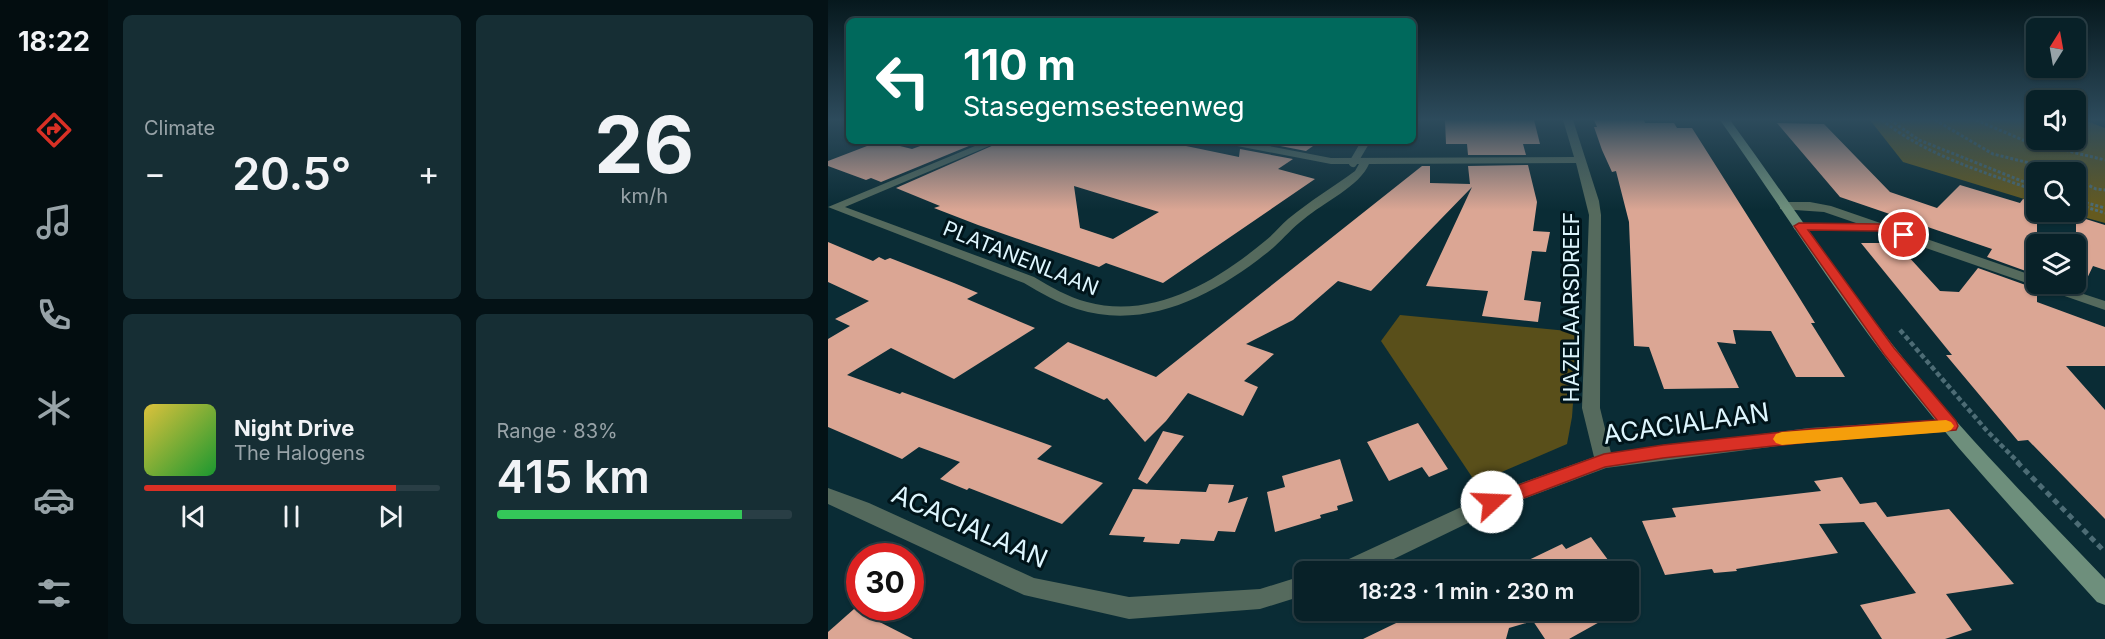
<!DOCTYPE html>
<html lang="en">
<head>
<meta charset="utf-8">
<style>
  :root { --surface:#082128; --page:#162e34; --text:#f1f3f6; --muted:#98a3a8; --line:#293e45; --accent:#d93025 }
  body { margin:0; font-family:Inter,sans-serif; background:var(--page); color:var(--text); height:100vh; display:flex; flex-direction:column; font-size:22px; white-space:nowrap }
  * { box-sizing:border-box; margin:0 }
  p { font-size:20px; color:var(--muted) }
  .icon { flex:none; width:33px; height:33px; fill:none; stroke:currentColor; stroke-width:2; stroke-linecap:round; stroke-linejoin:round }
  .map { position:relative; flex:1; overflow:hidden }
  .drawer { display:flex; flex-direction:column; gap:15px; padding:15px; background:#041216; width:720px }
  .drawer>* { flex:none }
  .top-card { position:absolute; left:18px; top:18px; width:570px; height:126px; border-radius:9px; box-shadow:0 2px 4px #0004,0 0 0 2px var(--line); background:#00695c; color:#fff; overflow:hidden }
  .needle { width:39px; rotate:11deg }
  .controls { position:absolute; left:1198px; top:18px; display:grid; gap:12px }
  .controls a { display:grid; place-items:center; width:60px; height:60px; border-radius:9px; background:var(--surface); box-shadow:0 2px 4px #0004,0 0 0 2px var(--line); font-size:30px }
  .speed { position:absolute; left:18px; top:543px; display:flex; gap:12px; font-size:30px; font-weight:700; text-align:center }
  .speed>* { display:grid; place-content:center; width:78px; height:78px; border-radius:50%; background:var(--surface); box-shadow:0 2px 4px #0004,0 0 0 2px var(--line); line-height:1 }
  .speed .limit { border:9px solid #d22; background:#fff; color:#111 }
  .pin { position:absolute; display:grid; place-items:center; width:51px; height:51px; color:#fff; margin:-26px; border:3px solid #fff; border-radius:50%; box-shadow:0 2px 6px #0007 }
  .me { position:absolute; width:66px; margin:-33px; rotate:70deg; stroke-linejoin:round; filter:drop-shadow(0 0 4px #0008) }
  .turn { display:flex; align-items:center; gap:21px; height:126px; padding:0 18px; font-size:27px }
  .turn .icon { width:78px; height:78px; stroke-width:2.5 }
  .turn b { display:block; font-size:42px; line-height:51px }
  .big { font-size:45px; font-weight:600; line-height:1.1 }
  .drawer .card { flex:1; display:flex; flex-direction:column; justify-content:center; gap:9px; min-width:0; padding:0 21px; border-radius:9px; background:var(--page) }
  .drawer .dial { align-items:center; gap:0 }
  .dial b { font-size:78px; line-height:1 }
  .song { display:flex; align-items:center; gap:18px }
  .cover { width:72px; height:72px; border-radius:9px; background:linear-gradient(135deg,hsl(50 70% 55%),hsl(130 70% 35%)) }
  .played { height:6px; border-radius:3px; background:linear-gradient(90deg,var(--accent) 85%,var(--line) 85%) }
  .keys { display:flex; justify-content:space-around; direction:ltr }
  .heat { display:flex; justify-content:space-between; align-items:center; font-size:33px; direction:ltr }
  .charge { height:9px; border-radius:4px; background:linear-gradient(90deg,#34c759 83%,var(--line) 0) }
  .drawer .tiles { flex:1; display:grid; gap:15px; grid-template-columns:repeat(2,1fr) }
  .trip { position:absolute; left:466px; top:561px; width:345px; height:60px; border-radius:9px; background:var(--surface); box-shadow:0 2px 4px #0004,0 0 0 2px var(--line); font-weight:600; line-height:60px; text-align:center }
  main { display:flex; flex:1; min-height:0 }
  .tab-bar { display:flex; flex-direction:column; width:108px; justify-content:space-around; align-items:center; background:#030d10; color:var(--muted) }
  .tab-bar .icon { width:42px; height:42px }
  .tab-bar .active { color:var(--accent) }
  .tab-bar b { font-size:27px; color:var(--text) }
  .map>svg:first-child { display:block }
</style>
</head>
<body>
<main>
<nav class="tab-bar">
<b>18:22</b>
<svg class="icon active" aria-label="directions" viewBox="0 0 24 24"><path d="M12 3l9 9-9 9-9-9zM9 14v-3h6M13 9l2 2-2 2"/></svg>
<svg class="icon" aria-label="music" viewBox="0 0 24 24"><path d="M9 18V5l10-2v13"/><circle cx="6" cy="18" r="3"/><circle cx="16" cy="16" r="3"/></svg>
<svg class="icon" aria-label="phone" viewBox="0 0 24 24"><path d="M5 4h4l2 5-3 2q2 4 5 5l2-3 5 2v4C11 20 4 13 5 4z"/></svg>
<svg class="icon" aria-label="climate" viewBox="0 0 24 24"><path d="M12 3v18M4 7l16 10M4 17L20 7"/></svg>
<svg class="icon" aria-label="car" viewBox="0 0 24 24"><path d="M5 17H2v-5l4-1 3-4h7l3 4 3 1v5h-3M9 17h6M6 11h13"/><circle cx="7" cy="17" r="2"/><circle cx="17" cy="17" r="2"/></svg>
<svg class="icon" aria-label="filters" viewBox="0 0 24 24"><path d="M4 7h16M4 17h16"/><circle cx="9" cy="7" r="2"/><circle cx="15" cy="17" r="2"/></svg>
</nav>
<section class="drawer">
<div class="tiles">
<div class="card"><p>Climate</p>
<div class="heat"><a>−</a><b class="big">20.5°</b><a>+</a></div>
</div>
<div class="card dial"><b>26</b><p>km/h</p></div>
<div class="card">
<div class="song"><i class="cover"></i><div><b>Night Drive</b><p>The Halogens</p></div></div>
<div class="played"></div>
<div class="keys"><svg class="icon" aria-label="previous" viewBox="0 0 24 24"><path d="M18 5L8 12l10 7zM5 5v14"/></svg><svg class="icon" aria-label="pause" viewBox="0 0 24 24"><path d="M8 5v14M16 5v14"/></svg><svg class="icon" aria-label="next" viewBox="0 0 24 24"><path d="M6 5l10 7-10 7zM19 5v14"/></svg></div>
</div>
<div class="card"><p>Range · 83%</p><b class="big">415 km</b><div class="charge"></div></div>
</div>
</section>
<div class="map">
<svg width="1277" height="639" viewBox="0 0 1277 639">
  <rect width="100%" height="100%" fill="#0a2c35"/>
  <polygon fill="#594f1a" points="572,315 750,332 744,417 739,444 648,483 553,341"/>
  <polygon fill="#655a1f" points="1042,120 1209,120 1209,140 1248,140 1248,120 1256,120 1277,128 1277,223 1237,212 1248,212 1248,172 1209,172 1209,203 1075,162"/>
  <g fill="#dba694" fill-rule="evenodd">
    <polygon points="617,120 706,120 712,144 695,144 698,155 640,155 639,144 618,144"/>
    <polygon points="766,120 816,120 817,123 846,123 849,128 864,128 969,294 987,323 983,323 1017,377 968,377 943,331 905,330 908,344 889,342 911,388 836,389 821,347 806,346 801,222 788,171 784,172 774,150 766,127 769,127"/>
    <polygon points="949,123 996,124 1062,192 1109,208 1132,185 1192,203 1195,199 1209,203 1209,275 1159,257 1164,249 1012,197"/>
    <polygon points="52,141 84,149 106,141 153,141 53,182 43,178 38,180 0,166 0,161"/>
    <path d="M 175,141 L 334,141 L 411,157 L 412,149 L 465,159 L 450,169 L 487,179 L 335,283 L 278,263 L 271,267 L 150,225 L 106,208 L 112,206 L 68,188 ZM 246,186 L 331,212 L 285,239 L 252,228 Z"/>
    <polygon points="427,141 492,141 478,151"/>
    <polygon points="700,165 709,202 705,231 722,232 718,252 704,251 696,300 713,302 710,322 654,316 660,291 598,286 644,187 543,291 510,281 465,320 418,344 446,354 416,381 430,387 415,416 360,393 338,421 317,442 279,398 276,400 206,368 240,342 328,377 594,166 602,166 602,183 642,184 640,166"/>
    <polygon points="1248,216 1277,225 1277,270 1265,266 1253,291 1248,289"/>
    <polygon points="0,242 45,261 51,257 57,260 62,258 126,283 150,293 139,299 207,328 126,379 63,348 19,375 72,394 74,392 224,446 209,459 275,483 234,524 141,488 139,490 112,479 132,462 91,447 74,459 0,427 0,339 22,326 7,319 41,301 0,282"/>
    <polygon points="1033,243 1068,243 1112,291 1131,292 1150,268 1209,289 1209,302 1277,327 1277,366 1238,366 1277,410 1277,519 1200,440 1190,441 1118,355 1124,355"/>
    <polygon points="590,423 620,469 601,477 594,467 561,481 539,442"/>
    <polygon points="335,431 356,436 319,484 310,479"/>
    <polygon points="512,459 525,501 509,506 510,510 492,515 493,518 447,532 439,492 457,487 454,476"/>
    <polygon points="1014,477 1032,504 1048,502 1059,517 1121,509 1186,584 1118,594 1144,630 1117,639 1054,639 1032,605 1088,593 1036,522 991,524 1010,553 908,569 909,571 886,573 884,569 837,575 814,521 848,517 844,508 993,491 986,481"/>
    <polygon points="381,484 406,485 400,503 420,497 407,532 390,531 386,541 353,539 351,544 315,542 317,537 281,535 305,489 378,492"/>
    <polygon points="763,537 789,572 676,572 734,544 738,549"/>
    <polygon points="26,609 85,639 0,639 0,632"/>
    <polygon points="595,610 793,610 741,639 717,639 705,621 681,628 678,639 535,639"/>
  </g>
  <g fill="none" stroke-linecap="round" stroke-linejoin="round">
    <g stroke="#4d6c75" stroke-width="3" stroke-dasharray="3 2" stroke-linecap="butt">
      <path d="M 1054,120 C 1099,156 1156,172 1209,191"/>
      <polyline points="1062,120 1091,140 1209,187"/>
      <polyline points="1107,120 1165,154 1238,172"/>
      <polyline points="1148,120 1195,140 1277,160"/>
      <polyline points="1248,179 1268,189 1277,190"/>
      <polyline points="1248,200 1277,208"/>
      <polyline points="1248,204 1277,213"/>
    </g>
    <polyline stroke="#4d6c75" stroke-width="4.5" stroke-dasharray="5 3" stroke-linecap="butt" points="1072,330 1160,432 1191,463"/>
    <polyline stroke="#4d6c75" stroke-width="5" stroke-dasharray="6 4.5" stroke-linecap="butt" points="1189,462 1277,552"/>
    <polyline stroke="#556a5d" stroke-width="8" points="525,163 538,141"/>
    <g fill="#556a5d" fill-rule="evenodd">
      <path d="M 735,120 L 745,120 L 771,201 L 773,215 L 772,408 L 783,453 L 981,428 L 1122,419 L 1128,421 L 1131,426 L 1128,431 L 981,442 L 778,468 L 671,508 L 539,572 L 505,572 L 508,565 L 657,496 L 766,457 L 754,408 L 761,215 L 748,163 L 541,164 C 532,186 495,203 476,219 C 465,227 456,238 446,247 C 392,292 321,332 249,309 C 230,303 213,293 196,283 L 0,207 L 159,141 L 173,141 L 17,207 L 206,277 C 223,287 240,297 259,302 C 325,320 389,281 437,241 C 446,234 452,226 460,219 C 482,201 505,187 527,171 L 531,164 L 503,164 L 399,144 L 394,141 L 415,141 L 503,158 L 746,157 Z"/>
      <polygon points="956,202 982,202 1003,206 1209,277 1209,284 1225,284 1277,301 1277,310 1043,229 1038,231 967,230 965,227 967,224 971,223 1028,223 996,212 952,209 952,203"/>
      <polygon points="0,488 41,503 206,578 301,597 432,589 477,575 477,595 432,609 301,619 196,595 0,504"/>
    </g>
    <path fill="#6e8f7c" fill-rule="evenodd" d="M 892,120 L 902,120 C 964,205 1022,293 1088,374 C 1147,446 1213,512 1277,579 L 1277,605 L 1269,602 C 1204,530 1138,460 1078,384 C 1011,299 954,208 892,120 Z"/>
  </g>
  <linearGradient id="sky" x2="0" y2="1"><stop stop-color="#06181d"/><stop offset="0.57" stop-color="#2d4b5c"/><stop offset="1" stop-color="#2d4b5c" stop-opacity="0"/></linearGradient>
  <rect width="1277" height="210" fill="url(#sky)"/>
  <polygon fill="#d93025" stroke="#8d1f18" stroke-width="1.5" points="971,223 1053,224 1080,232 1081,235 1076,238 1052,231 980,230 1066,348 1128,421 1130,426 1128,430 981,442 835,458 777,467 664,510 657,507 655,502 657,497 776,454 835,445 981,429 1109,420 1056,354 966,226"/>
  <polygon fill="#f59e0b" points="1118,420 1123,422 1126,426 1123,430 1118,432 954,445 948,443 945,439 948,434 954,432"/>
  <g text-anchor="middle" dominant-baseline="central" stroke-width="6" stroke-linejoin="round" paint-order="stroke">
    <g font-size="21" fill="#def6fe" stroke="#00141a">
      <text transform="translate(193 258) rotate(22)">PLATANENLAAN</text>
      <text transform="translate(743 307) rotate(-90)">HAZELAARSDREEF</text>
    </g>
    <g font-size="26" fill="#def6fe" stroke="#00141a">
      <text transform="translate(858 423) rotate(-8)">ACACIALAAN</text>
      <text transform="translate(142 526) rotate(24)">ACACIALAAN</text>
    </g>
  </g>
</svg>
<div class="controls">
<a><svg class="needle" viewBox="-14 -14 28 28"><path d="M0-13l5 13h-10z" fill="#e53935"/><path d="M0 13l5-13h-10z" fill="#98a3a8"/></svg></a>
<a><svg class="icon" aria-label="sound" viewBox="0 0 24 24"><path d="M4 9h4l5-4v14l-5-4H4zM17 9q2 3 0 6"/></svg></a>
<a><svg class="icon" aria-label="search" viewBox="0 0 24 24"><circle cx="10" cy="10" r="6"/><path d="M15 15l6 6"/></svg></a>
<a><svg class="icon" aria-label="layers" viewBox="0 0 24 24"><path d="M12 4l9 5-9 5-9-5zM3 14l9 5 9-5"/></svg></a>
</div>
<div class="speed"><div class="limit">30</div></div>
<div class="pin" style="left:1076px;top:235px;background:#d93025"><svg class="icon" aria-label="arrive" viewBox="0 0 24 24"><path d="M6 21V4h12l-3 4 3 4H6"/></svg></div>
<svg class="me" style="left:664px;top:502px" viewBox="-20 -20 40 40"><circle r="19" fill="#fff"/><path d="M0-13L10 11 0 6-10 11z" fill="#d93025"/></svg>
<div class="trip">18:23 · 1 min · 230 m</div>
<div class="top-card">
<div class="turn"><svg class="icon" aria-label="left" viewBox="0 0 24 24"><path d="M17 20v-9H6M10 6l-5 5 5 5"/></svg><div><b>110 m</b>Stasegemsesteenweg</div></div>
</div>
</div>
</main>
</body>
</html>
